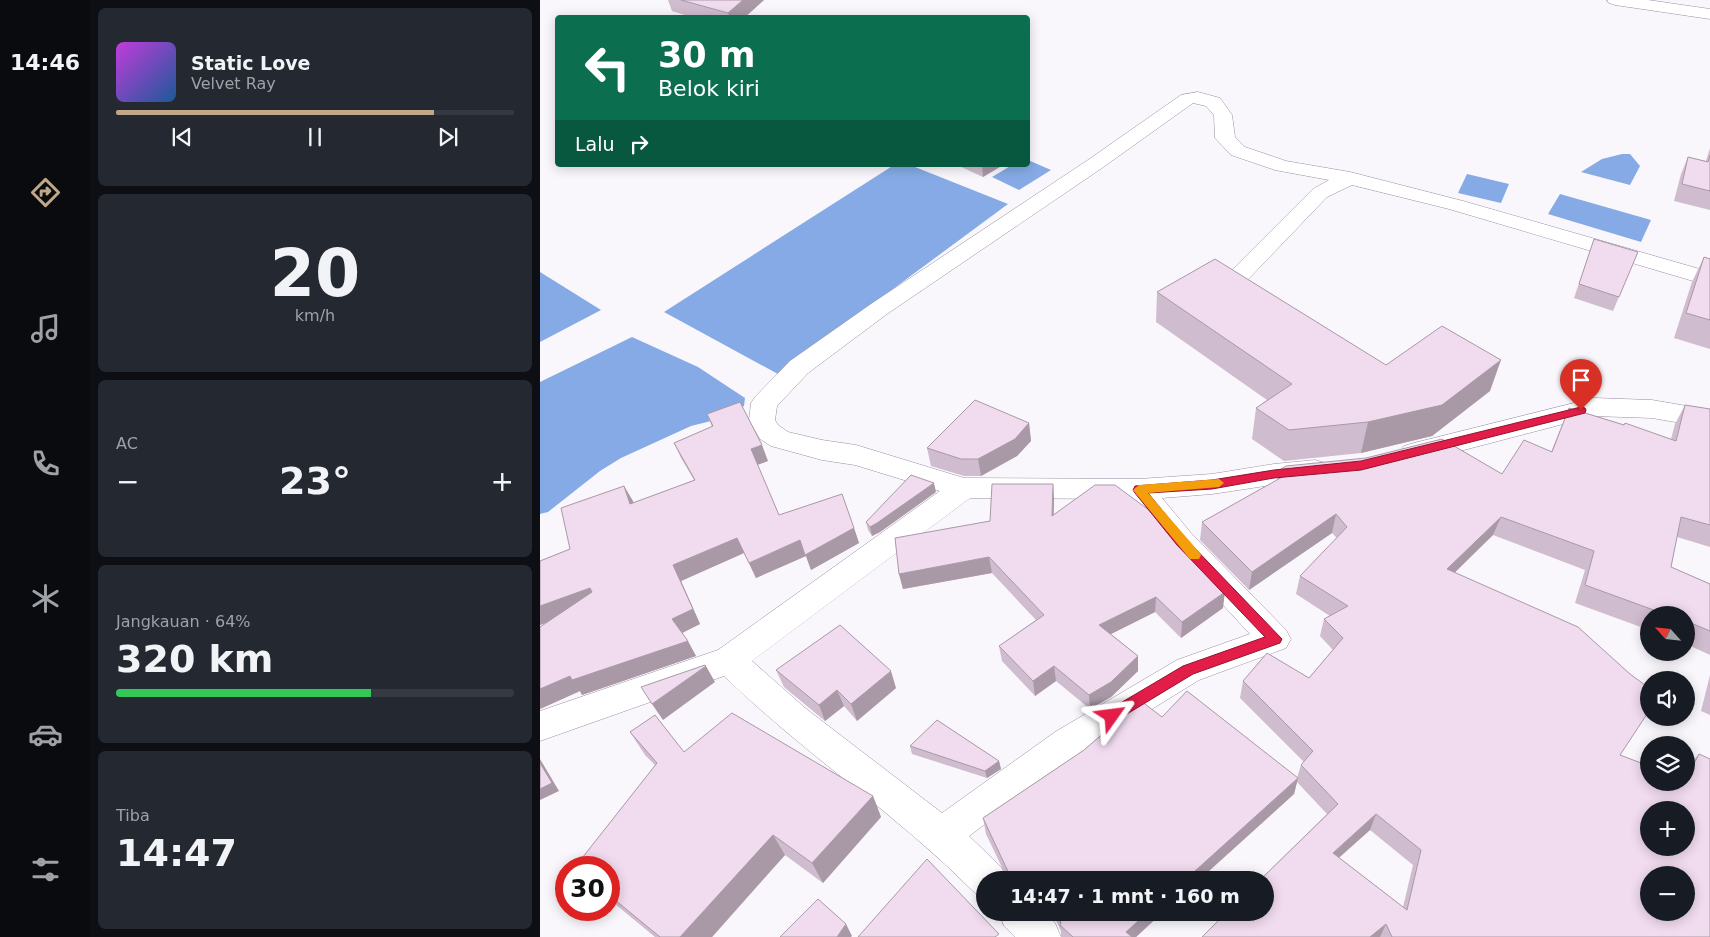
<!DOCTYPE html>
<html lang="id">
<head>
<meta charset="utf-8">
<style>
  :root { --surface:#171b24; --page:#242831; --text:#f1f3f6; --muted:#9ea1a6; --line:#363941; --accent:#c0a788 }
  body { margin:0; font-family:"DejaVu Sans",sans-serif; background:var(--page); color:var(--text); height:100vh; display:flex; flex-direction:column; font-size:19px; white-space:nowrap }
  * { box-sizing:border-box; margin:0 }
  p { font-size:16px; color:var(--muted) }
  .icon { flex:none; width:28px; height:28px; fill:none; stroke:currentColor; stroke-width:2; stroke-linecap:round; stroke-linejoin:round }
  .map { position:relative; flex:1; overflow:hidden }
  .sheet { display:flex; flex-direction:column; gap:8px; padding:8px; background:#0d0f14; width:450px }
  .sheet>* { flex:none }
  .hud { position:absolute; left:15px; top:15px; width:475px; height:152px; border-radius:5px; box-shadow:0 2px 12px #0003; background:#0b6e4f; color:#fff; overflow:hidden }
  .needle { width:32px; rotate:297deg }
  .fabs { position:absolute; left:1100px; top:606px; display:grid; gap:10px }
  .fabs a { display:grid; place-items:center; width:55px; height:55px; border-radius:50%; background:var(--surface); box-shadow:0 2px 12px #0003; font-size:25px }
  .speed { position:absolute; left:15px; top:856px; display:flex; gap:10px; font-size:25px; font-weight:700; text-align:center }
  .speed>* { display:grid; place-content:center; width:65px; height:65px; border-radius:50%; background:var(--surface); box-shadow:0 2px 12px #0003; line-height:1 }
  .speed .limit { border:8px solid #d22; background:#fff; color:#111 }
  .pin { position:absolute; display:grid; place-items:center; width:42px; height:42px; color:#fff; margin:-51px -21px; border-radius:50% 50% 50% 0; rotate:-45deg; box-shadow:0 0 5px #0007 }
  .pin .icon { rotate:45deg }
  .me { position:absolute; width:55px; margin:-28px; rotate:59deg; stroke-linejoin:round; filter:drop-shadow(0 0 4px #0008) }
  .turn { display:flex; align-items:center; gap:18px; height:105px; padding:0 20px; font-size:22px }
  .turn .icon { width:65px; height:65px; stroke-width:2.5 }
  .turn b { display:block; font-size:35px; line-height:42px }
  .then { display:flex; align-items:center; height:48px; padding:0 20px; background:#0003; gap:10px; font-size:19px }
  .big { font-size:38px; font-weight:600; line-height:1.1 }
  .sheet .tile { flex:1; display:flex; flex-direction:column; justify-content:center; gap:8px; min-width:0; padding:0 18px; border-radius:8px; background:var(--page) }
  .sheet .dial { align-items:center; gap:0 }
  .dial b { font-size:65px; line-height:1 }
  .song { display:flex; align-items:center; gap:15px }
  .cover { width:60px; height:60px; border-radius:8px; background:linear-gradient(135deg,hsl(290 70% 55%),hsl(210 70% 35%)) }
  .played { height:5px; border-radius:2px; background:linear-gradient(90deg,var(--accent) 80%,var(--line) 80%) }
  .keys { display:flex; justify-content:space-around; direction:ltr }
  .heat { display:flex; justify-content:space-between; align-items:center; font-size:28px; direction:ltr }
  .charge { height:8px; border-radius:4px; background:linear-gradient(90deg,#34c759 64%,var(--line) 0) }
  .trip { position:absolute; left:436px; top:871px; width:298px; height:50px; border-radius:25px; background:var(--surface); box-shadow:0 2px 12px #0003; font-weight:600; line-height:50px; text-align:center }
  main { display:flex; flex:1; min-height:0 }
  .dock { display:flex; flex-direction:column; width:90px; justify-content:space-around; align-items:center; background:#090b0e; color:var(--muted) }
  .dock .icon { width:35px; height:35px }
  .dock .current { color:var(--accent) }
  .dock b { font-size:22px; color:var(--text) }
  .map>svg:first-child { display:block }
</style>
</head>
<body>
<main>
<nav class="dock">
<b>14:46</b>
<svg class="icon current" aria-label="directions" viewBox="0 0 24 24"><path d="M12 3l9 9-9 9-9-9zM9 14v-3h6M13 9l2 2-2 2"/></svg>
<svg class="icon" aria-label="music" viewBox="0 0 24 24"><path d="M9 18V5l10-2v13"/><circle cx="6" cy="18" r="3"/><circle cx="16" cy="16" r="3"/></svg>
<svg class="icon" aria-label="phone" viewBox="0 0 24 24"><path d="M5 4h4l2 5-3 2q2 4 5 5l2-3 5 2v4C11 20 4 13 5 4z"/></svg>
<svg class="icon" aria-label="climate" viewBox="0 0 24 24"><path d="M12 3v18M4 7l16 10M4 17L20 7"/></svg>
<svg class="icon" aria-label="car" viewBox="0 0 24 24"><path d="M5 17H2v-5l4-1 3-4h7l3 4 3 1v5h-3M9 17h6M6 11h13"/><circle cx="7" cy="17" r="2"/><circle cx="17" cy="17" r="2"/></svg>
<svg class="icon" aria-label="filters" viewBox="0 0 24 24"><path d="M4 7h16M4 17h16"/><circle cx="9" cy="7" r="2"/><circle cx="15" cy="17" r="2"/></svg>
</nav>
<section class="sheet">
<div class="tile">
<div class="song"><i class="cover"></i><div><b>Static Love</b><p>Velvet Ray</p></div></div>
<div class="played"></div>
<div class="keys"><svg class="icon" aria-label="previous" viewBox="0 0 24 24"><path d="M18 5L8 12l10 7zM5 5v14"/></svg><svg class="icon" aria-label="pause" viewBox="0 0 24 24"><path d="M8 5v14M16 5v14"/></svg><svg class="icon" aria-label="next" viewBox="0 0 24 24"><path d="M6 5l10 7-10 7zM19 5v14"/></svg></div>
</div>
<div class="tile dial"><b>20</b><p>km/h</p></div>
<div class="tile"><p>AC</p>
<div class="heat"><a>−</a><b class="big">23°</b><a>+</a></div>
</div>
<div class="tile"><p>Jangkauan · 64%</p><b class="big">320 km</b><div class="charge"></div></div>
<div class="tile"><p>Tiba</p><b class="big">14:47</b></div>
</section>
<div class="map">
<svg width="1170" height="937" viewBox="0 0 1170 937">
  <rect width="100%" height="100%" fill="#f9f7fc"/>
  <g fill="#85aae6">
    <polygon points="1082,154 1090,154 1100,166 1090,185 1041,172 1062,159"/>
    <polygon points="488,160 511,170 479,190 452,177 472,165 488,165"/>
    <polygon points="354,165 370,165 468,204 238,374 124,312"/>
    <polygon points="927,174 969,184 961,203 918,193"/>
    <polygon points="1020,194 1111,220 1101,242 1008,214"/>
    <polygon points="0,272 61,310 0,342"/>
    <polygon points="92,337 158,367 205,398 204,406 179,419 151,426 81,458 60,471 8,512 0,514 0,382"/>
  </g>
  <g fill="none" stroke-linecap="round" stroke-linejoin="round">
    <g stroke="#998ea5" stroke-width="1">
      <g id="minor">
        <polygon points="1067,0 1108,0 1170,9 1170,19 1075,5 1069,3"/>
        <path d="M 658,92 L 680,98 L 692,115 L 695,137 L 705,147 L 746,161 L 810,172 L 923,201 L 1170,272 L 1170,286 L 909,209 L 812,185 L 787,197 L 696,292 L 688,294 L 680,292 L 677,287 L 680,282 L 773,189 L 789,180 L 735,170 L 691,155 L 675,138 L 674,115 L 666,106 L 653,103 L 562,168 L 347,314 L 268,373 L 237,406 L 235,420 L 238,425 L 248,432 L 282,440 L 316,445 L 424,478 L 599,479 L 672,474 L 734,464 L 775,460 L 785,463 L 789,470 L 785,477 L 672,494 L 622,498 L 651,533 L 746,630 L 751,639 L 746,648 L 659,680 L 539,754 L 429,836 L 461,867 L 467,880 L 445,880 L 445,898 L 435,893 C 357,814 263,753 184,676 L 0,741 L 0,711 L 178,650 L 400,491 L 315,465 L 282,460 L 231,446 L 220,439 L 209,420 L 211,403 L 215,397 L 250,361 L 331,304 L 548,160 L 641,95 ZM 430,498 L 591,499 L 631,549 L 710,634 L 637,660 L 515,732 L 402,813 L 265,708 L 212,661 Z"/>
        <polygon points="1054,398 1112,400 1170,410 1170,428 1112,418 1054,416 874,463 864,460 860,453 864,446 874,443"/>
        <polygon points="459,912 505,912 515,923 521,937 475,937 464,926"/>
      </g>
    </g>
    <use href="#minor" fill="#fff" fill-rule="evenodd"/>
  </g>
  <g fill="#cfbcce" fill-rule="evenodd">
    <polygon points="128,0 224,0 204,18 154,18 132,11"/>
    <polygon points="1170,148 1170,210 1134,201 1141,174 1148,157 1166,161"/>
    <polygon points="417,165 463,165 443,177"/>
    <polygon points="1054,239 1098,252 1073,311 1034,298"/>
    <polygon points="1164,257 1170,259 1170,349 1134,338 1152,282"/>
    <polygon points="617,292 846,365 950,391 892,436 821,453 744,461 712,439 716,408 727,400 616,322"/>
    <path d="M 1145,405 L 1170,409 L 1170,547 L 1137,537 L 1131,567 L 1170,584 L 1170,655 L 1146,644 L 1146,615 L 1109,615 L 1109,630 L 1035,603 L 1045,570 L 953,535 L 915,572 L 1080,755 L 1146,782 L 1146,769 L 1159,754 L 1170,832 L 1170,937 L 662,937 L 787,814 L 757,782 L 754,794 L 659,880 L 468,880 L 446,834 L 443,818 L 544,750 L 577,721 L 577,716 L 622,717 L 757,778 L 761,765 L 764,762 L 700,698 L 703,681 L 769,678 L 793,650 L 780,636 L 784,619 L 790,616 L 756,594 L 760,576 L 797,538 L 792,533 L 709,590 L 660,540 L 662,522 L 737,480 L 738,471 L 962,474 L 1011,452 L 1029,408 L 1131,439 L 1135,424 ZM 830,830 L 873,865 L 863,907 L 799,858 Z"/>
    <polygon points="167,414 228,461 217,465 239,515 314,528 319,543 271,570 266,556 216,578 204,553 141,581 160,624 142,633 156,656 42,695 40,691 0,709 0,627 8,622 0,625 0,561 30,549 84,486 93,503 154,480 141,458 134,443 172,427"/>
    <polygon points="489,423 491,441 477,456 441,476 424,476 391,466 387,448"/>
    <polygon points="513,484 514,500 514,515 683,608 641,638 615,612 571,634 598,656 598,671 571,697 550,709 516,681 495,696 462,661 459,646 496,620 452,573 363,589 359,574"/>
    <polygon points="396,492 340,532 332,536 328,530 326,522"/>
    <polygon points="236,670 356,688 317,721 304,706 285,721 244,687"/>
    <polygon points="1170,675 1170,715 1161,711"/>
    <polygon points="90,732 144,752 333,796 341,817 283,883 245,855 172,937 115,937 69,899 69,868 115,765 105,755"/>
    <polygon points="370,746 459,761 461,769 447,778 372,754"/>
    <polygon points="508,912 623,912 596,937 521,937 521,931 517,922"/>
  </g>
  <g fill="#a999a7">
    <polygon points="203,0 224,0 204,18 190,18 188,13"/>
    <polygon points="442,165 463,165 443,177"/>
    <polygon points="961,360 950,391 892,436 821,453 828,422"/>
    <polygon points="489,423 491,441 477,456 441,476 438,459"/>
    <polygon points="222,445 228,461 217,465 211,449"/>
    <polygon points="394,483 396,492 340,532 332,536 330,527"/>
    <polygon points="513,484 514,500 513,532 512,516"/>
    <polygon points="84,486 93,501 98,520 90,504"/>
    <polygon points="796,514 792,533 709,590 712,572"/>
    <polygon points="961,517 953,535 900,587 907,569"/>
    <polygon points="314,528 319,543 271,570 266,556 216,578 209,563 260,540"/>
    <polygon points="197,538 204,553 141,581 160,624 140,634 132,619 133,565"/>
    <polygon points="449,557 452,573 363,589 359,574"/>
    <polygon points="50,588 60,603 0,625 0,606"/>
    <polygon points="685,592 683,608 641,638 642,622"/>
    <polygon points="616,597 615,612 559,640 559,625"/>
    <polygon points="148,641 156,656 42,695 40,691 0,709 0,689 30,676"/>
    <polygon points="598,656 598,671 571,697 550,709 549,695"/>
    <polygon points="166,666 175,682 123,720 112,704"/>
    <polygon points="514,666 516,681 495,696 493,681"/>
    <polygon points="351,671 356,688 317,721 311,704"/>
    <polygon points="297,690 304,706 285,721 279,705"/>
    <polygon points="0,759 19,791 0,800"/>
    <polygon points="459,761 461,769 447,778 445,771"/>
    <polygon points="758,778 754,794 659,880 645,880"/>
    <polygon points="333,796 341,817 283,883 272,863"/>
    <polygon points="836,814 830,830 787,868 793,853"/>
    <polygon points="233,835 245,855 172,937 140,937"/>
    <polygon points="608,912 623,912 596,937 586,937 586,932"/>
    <polygon points="306,924 312,936 311,937 297,937"/>
    <polygon points="846,924 840,937 830,937"/>
  </g>
  <g fill="#f1dbef" stroke="#a999a7" fill-rule="evenodd">
    <polygon points="141,0 203,0 188,13"/>
    <polygon points="1170,155 1170,191 1142,184 1148,157 1168,162"/>
    <polygon points="1054,239 1098,252 1079,297 1039,284"/>
    <polygon points="1164,257 1170,259 1170,320 1146,313"/>
    <polygon points="675,259 846,365 902,326 961,360 902,405 828,422 749,430 716,408 752,384 617,292"/>
    <polygon points="435,400 489,423 475,439 438,459 421,459 387,448"/>
    <polygon points="200,402 222,445 211,449 239,515 302,494 314,528 265,555 260,540 209,563 197,538 133,565 153,609 132,619 148,641 32,680 30,676 0,689 0,627 52,592 50,588 0,606 0,561 30,549 21,508 84,486 90,504 155,480 134,443 173,426 167,414"/>
    <path d="M 1145,405 L 1170,409 L 1170,525 L 1141,517 L 1131,567 L 1170,584 L 1170,631 L 1146,621 L 1146,615 L 1134,615 L 1123,610 L 1122,613 L 1045,585 L 1054,551 L 961,517 L 907,569 L 1038,627 L 1090,674 L 1109,688 L 1109,711 L 1080,755 L 1109,766 L 1109,782 L 1146,782 L 1146,779 L 1159,754 L 1170,759 L 1170,937 L 852,937 L 846,924 L 830,937 L 662,937 L 687,912 L 725,912 L 725,880 L 720,880 L 798,804 L 761,765 L 773,751 L 703,681 L 727,653 L 769,678 L 803,638 L 784,619 L 808,606 L 760,576 L 807,527 L 796,514 L 712,572 L 662,522 L 744,476 L 738,471 L 746,466 L 826,458 L 902,439 L 962,474 L 984,440 L 1012,452 L 1029,408 L 1084,425 L 1085,423 L 1136,441 ZM 1109,810 L 1146,810 L 1146,848 L 1109,848 ZM 836,814 L 881,850 L 867,910 L 793,853 ZM 1109,875 L 1146,875 L 1146,912 L 1109,912 Z"/>
    <polygon points="371,475 394,483 337,523 330,527 326,522"/>
    <polygon points="452,484 513,484 512,516 555,485 575,485 613,513 630,534 685,592 642,622 616,597 559,625 598,656 571,682 549,695 514,666 493,681 459,646 504,615 449,557 359,574 355,538 450,521"/>
    <polygon points="300,625 351,671 311,704 297,690 279,705 236,670"/>
    <polygon points="165,665 166,666 112,704 101,687"/>
    <polygon points="647,691 758,778 645,880 472,880 443,818 544,750 580,719 577,716 601,701 622,717"/>
    <polygon points="192,713 333,796 272,863 233,835 140,937 120,937 69,895 69,868 35,867 117,763 90,732 115,715 144,752"/>
    <polygon points="397,720 459,761 445,771 370,746"/>
    <polygon points="0,763 12,783 0,789"/>
    <polygon points="387,859 459,934 455,937 318,937"/>
    <polygon points="278,899 306,924 297,937 240,937"/>
    <polygon points="517,912 608,912 586,932 592,937 533,937 520,925 521,923"/>
  </g>
  <polygon fill="#e11d48" stroke="#92132f" points="1041,407 1045,408 1046,410 1045,413 821,470 734,478 672,489 608,493 645,538 742,639 740,643 653,674 577,720 572,722 567,720 565,716 567,711 643,666 725,637 637,545 595,493 593,490 595,486 672,480 734,470 821,461"/>
  <polygon fill="#f59e0b" points="679,479 684,483 679,487 608,493 659,552 661,555 659,559 650,559 593,490 599,485"/>
</svg>
<div class="fabs">
<a><svg class="needle" viewBox="-14 -14 28 28"><path d="M0-13l5 13h-10z" fill="#e53935"/><path d="M0 13l5-13h-10z" fill="#9ea1a6"/></svg></a>
<a><svg class="icon" aria-label="sound" viewBox="0 0 24 24"><path d="M4 9h4l5-4v14l-5-4H4zM17 9q2 3 0 6"/></svg></a>
<a><svg class="icon" aria-label="layers" viewBox="0 0 24 24"><path d="M12 4l9 5-9 5-9-5zM3 14l9 5 9-5"/></svg></a>
<a>+</a>
<a>−</a>
</div>
<div class="speed"><div class="limit">30</div></div>
<div class="pin" style="left:1041px;top:410px;background:#d93025"><svg class="icon" aria-label="arrive" viewBox="0 0 24 24"><path d="M6 21V4h12l-3 4 3 4H6"/></svg></div>
<svg class="me" style="left:572px;top:716px" viewBox="-20 -20 40 40"><path d="M0-17L14 15 0 8-14 15z" fill="#e11d48" stroke="#fff" stroke-width="4"/></svg>
<div class="trip">14:47 · 1 mnt · 160 m</div>
<div class="hud">
<div class="turn"><svg class="icon" aria-label="left" viewBox="0 0 24 24"><path d="M17 20v-9H6M10 6l-5 5 5 5"/></svg><div><b>30 m</b>Belok kiri</div></div>
<div class="then">Lalu<svg class="icon" aria-label="right" viewBox="0 0 24 24"><path d="M7 20v-9h11M14 6l5 5-5 5"/></svg></div>
</div>
</div>
</main>
</body>
</html>
